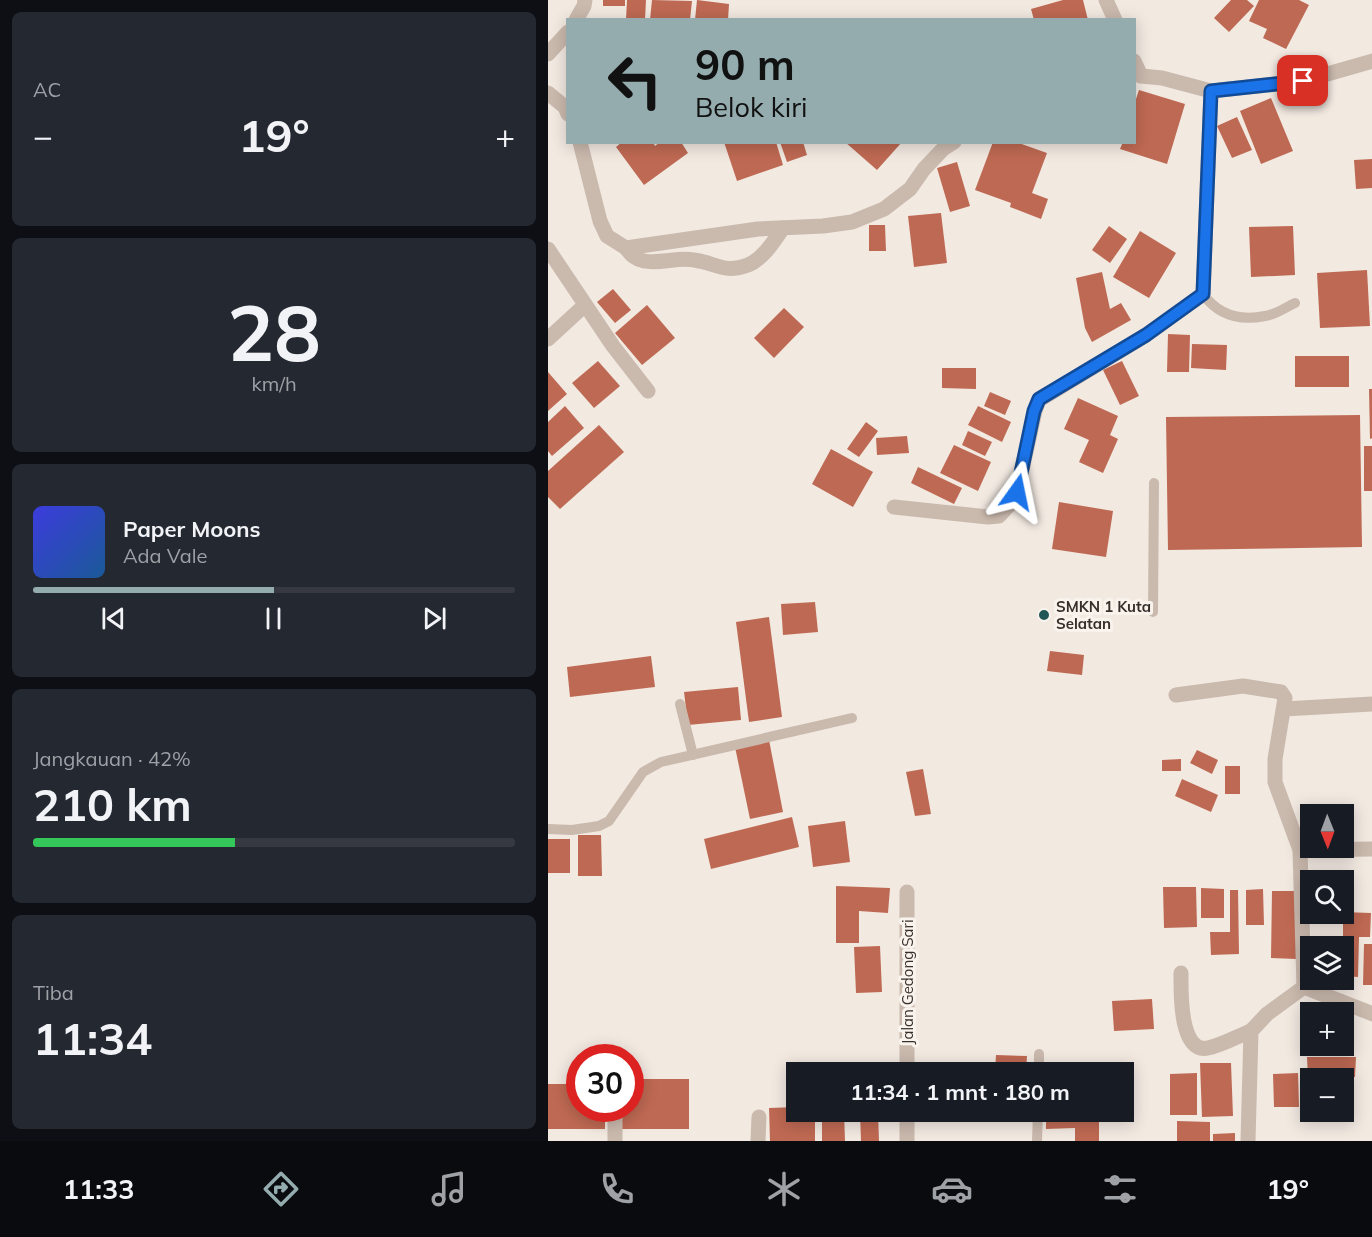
<!DOCTYPE html>
<html lang="id">
<head>
<meta charset="utf-8">
<style>
  :root { --surface:#171b24; --page:#242831; --text:#f1f3f6; --muted:#9ea1a6; --line:#363941; --accent:#94acae }
  body { margin:0; font-family:Mulish,sans-serif; background:var(--page); color:var(--text); height:100vh; display:flex; flex-direction:column; font-size:22px; white-space:nowrap }
  * { box-sizing:border-box; margin:0 }
  p { font-size:20px; color:var(--muted) }
  .icon { flex:none; width:33px; height:33px; fill:none; stroke:currentColor; stroke-width:2; stroke-linecap:round; stroke-linejoin:round }
  .map { position:relative; flex:1; overflow:hidden }
  .panel { display:flex; flex-direction:column; gap:12px; padding:12px; background:#0d0f14; width:548px }
  .panel>* { flex:none }
  .guide { position:absolute; left:18px; top:18px; width:570px; height:126px; border-radius:0px; box-shadow:0 3px 15px #0003; background:#94acae; color:#111; overflow:hidden }
  .needle { width:39px; rotate:179deg }
  .controls { position:absolute; left:752px; top:804px; display:grid; gap:12px }
  .controls a { display:grid; place-items:center; width:54px; height:54px; border-radius:0px; background:var(--surface); box-shadow:0 3px 15px #0003; font-size:30px }
  .speed { position:absolute; left:18px; top:1044px; display:flex; gap:12px; font-size:30px; font-weight:700; text-align:center }
  .speed>* { display:grid; place-content:center; width:78px; height:78px; border-radius:50%; background:var(--surface); box-shadow:0 3px 15px #0003; line-height:1 }
  .speed .limit { border:9px solid #d22; background:#fff; color:#111 }
  .pin { position:absolute; display:grid; place-items:center; width:51px; height:51px; color:#fff; margin:-26px; border-radius:12px; box-shadow:0 3px 9px #0006 }
  .me { position:absolute; width:66px; margin:-33px; rotate:12deg; stroke-linejoin:round; filter:drop-shadow(0 0 4px #0008) }
  .turn { display:flex; align-items:center; gap:21px; height:126px; padding:0 30px; font-size:27px }
  .turn .icon { width:78px; height:78px; stroke-width:2.5 }
  .turn b { display:block; font-size:42px; line-height:51px }
  .big { font-size:45px; font-weight:700; line-height:1.1 }
  .panel .widget { flex:1; display:flex; flex-direction:column; justify-content:center; gap:9px; min-width:0; padding:0 21px; border-radius:9px; background:var(--page) }
  .panel .dial { align-items:center; gap:0 }
  .dial b { font-size:78px; line-height:1 }
  .song { display:flex; align-items:center; gap:18px }
  .cover { width:72px; height:72px; border-radius:9px; background:linear-gradient(135deg,hsl(240 70% 55%),hsl(210 70% 35%)) }
  .played { height:6px; border-radius:3px; background:linear-gradient(90deg,var(--accent) 50%,var(--line) 50%) }
  .keys { display:flex; justify-content:space-around; direction:ltr }
  .heat { display:flex; justify-content:space-between; align-items:center; font-size:33px; direction:ltr }
  .charge { height:9px; border-radius:4px; background:linear-gradient(90deg,#34c759 42%,var(--line) 0) }
  .trip { position:absolute; left:238px; top:1062px; width:348px; height:60px; border-radius:0px; background:var(--surface); box-shadow:0 3px 15px #0003; font-weight:700; line-height:60px; text-align:center }
  .menu { display:flex; height:96px; justify-content:space-around; align-items:center; background:#090b0e; color:var(--muted) }
  .menu .icon { width:42px; height:42px }
  .menu .active { color:var(--accent) }
  .menu b { font-size:27px; color:var(--text) }
  main { display:flex; flex:1; min-height:0 }
  .map>svg:first-child { display:block }
</style>
</head>
<body>
<main>
<section class="panel">
<div class="widget"><p>AC</p>
<div class="heat"><a>−</a><b class="big">19°</b><a>+</a></div>
</div>
<div class="widget dial"><b>28</b><p>km/h</p></div>
<div class="widget">
<div class="song"><i class="cover"></i><div><b>Paper Moons</b><p>Ada Vale</p></div></div>
<div class="played"></div>
<div class="keys"><svg class="icon" aria-label="previous" viewBox="0 0 24 24"><path d="M18 5L8 12l10 7zM5 5v14"/></svg><svg class="icon" aria-label="pause" viewBox="0 0 24 24"><path d="M8 5v14M16 5v14"/></svg><svg class="icon" aria-label="next" viewBox="0 0 24 24"><path d="M6 5l10 7-10 7zM19 5v14"/></svg></div>
</div>
<div class="widget"><p>Jangkauan · 42%</p><b class="big">210 km</b><div class="charge"></div></div>
<div class="widget"><p>Tiba</p><b class="big">11:34</b></div>
</section>
<div class="map">
<svg width="825" height="1141" viewBox="0 0 825 1141">
  <rect width="100%" height="100%" fill="#f2e9e1"/>
  <g fill="#be6953">
    <rect x="55" y="0" width="22" height="6"/>
    <polygon points="79,0 98,0 97,20 78,20"/>
    <polygon points="104,0 144,1 142,20 102,20"/>
    <polygon points="149,0 181,4 180,20 147,20"/>
    <polygon points="515,0 535,0 540,20 486,20 483,9"/>
    <polygon points="683,0 699,0 706,6 681,32 666,18"/>
    <polygon points="711,0 751,0 761,5 738,49 715,38 719,29 701,21"/>
    <polygon points="591,90 637,104 619,164 572,149 575,142 586,142 586,105"/>
    <polygon points="723,98 745,151 713,164 692,111"/>
    <polygon points="689,117 704,150 684,158 669,126"/>
    <polygon points="74,142 105,142 107,146 112,142 133,142 140,153 96,185 68,147"/>
    <polygon points="176,142 228,142 235,165 189,181"/>
    <polygon points="232,142 255,142 259,155 239,162"/>
    <polygon points="297,142 354,142 329,170"/>
    <polygon points="445,142 468,142 499,153 484,193 500,199 493,219 462,207 463,203 427,190"/>
    <polygon points="825,159 825,188 808,189 806,160"/>
    <polygon points="409,162 422,206 402,212 389,168"/>
    <polygon points="393,213 399,263 366,267 360,216"/>
    <polygon points="321,225 337,225 338,251 321,251"/>
    <polygon points="561,226 579,239 562,263 544,250"/>
    <polygon points="745,226 747,275 703,277 701,227"/>
    <polygon points="592,231 628,253 601,298 565,277"/>
    <polygon points="819,270 822,326 772,328 769,273"/>
    <polygon points="554,272 562,309 573,303 583,320 544,342 537,328 528,278"/>
    <polygon points="65,289 83,310 67,323 49,302"/>
    <polygon points="99,305 127,338 94,365 67,333"/>
    <polygon points="236,308 256,327 226,358 206,338"/>
    <polygon points="620,334 642,335 641,372 619,372"/>
    <polygon points="644,344 679,345 678,370 643,368"/>
    <rect x="747" y="356" width="54" height="31"/>
    <polygon points="50,361 72,386 46,408 24,383"/>
    <polygon points="574,361 591,396 572,405 555,370"/>
    <polygon points="394,368 428,368 428,389 394,388"/>
    <polygon points="0,372 19,394 0,411"/>
    <polygon points="821,389 825,389 825,438 822,439"/>
    <polygon points="442,392 463,401 457,415 436,406"/>
    <polygon points="530,398 570,416 562,435 570,439 555,473 531,462 541,440 516,429"/>
    <polygon points="17,406 36,428 4,456 0,451 0,422"/>
    <polygon points="430,406 463,422 454,442 420,425"/>
    <polygon points="812,415 814,547 620,550 618,417"/>
    <polygon points="318,422 330,431 311,457 299,449"/>
    <polygon points="51,425 76,452 12,509 0,497 0,471"/>
    <polygon points="420,431 444,442 437,456 414,445"/>
    <polygon points="359,436 361,453 329,455 328,438"/>
    <polygon points="406,445 443,462 430,491 392,473"/>
    <rect x="816" y="446" width="9" height="45"/>
    <polygon points="283,449 325,472 305,507 264,484"/>
    <polygon points="370,467 414,488 406,504 363,483"/>
    <polygon points="511,502 565,511 558,557 504,549"/>
    <polygon points="267,602 270,632 235,635 233,604"/>
    <polygon points="221,617 234,717 201,722 188,622"/>
    <polygon points="502,651 536,655 534,675 499,671"/>
    <polygon points="103,656 107,687 22,697 19,667"/>
    <polygon points="190,687 193,720 140,725 136,692"/>
    <polygon points="221,740 235,812 202,819 187,747"/>
    <polygon points="649,750 670,760 664,774 642,763"/>
    <polygon points="633,759 633,771 614,771 614,760"/>
    <rect x="677" y="766" width="15" height="28"/>
    <polygon points="375,769 383,814 367,816 358,772"/>
    <polygon points="634,779 670,795 663,812 627,796"/>
    <polygon points="244,817 251,847 163,869 156,839"/>
    <polygon points="297,821 302,862 265,867 260,826"/>
    <polygon points="30,835 53,835 54,876 30,876"/>
    <rect x="0" y="839" width="22" height="34"/>
    <polygon points="288,886 342,888 340,913 311,911 311,943 288,943"/>
    <polygon points="615,887 648,887 649,927 616,928"/>
    <polygon points="653,888 676,889 676,918 653,918"/>
    <polygon points="715,889 716,925 698,925 698,890"/>
    <polygon points="682,890 690,890 691,954 663,955 662,932 682,932"/>
    <polygon points="724,891 749,891 748,959 723,958"/>
    <polygon points="795,912 823,913 822,937 811,937 810,977 795,976"/>
    <polygon points="816,944 825,944 825,985 815,985"/>
    <polygon points="332,946 334,992 308,993 306,947"/>
    <polygon points="604,999 606,1029 566,1031 564,1001"/>
    <polygon points="448,1055 479,1056 478,1072 447,1072"/>
    <polygon points="759,1057 808,1057 807,1077 760,1078"/>
    <polygon points="652,1063 683,1063 685,1116 654,1117"/>
    <polygon points="649,1073 649,1115 622,1115 622,1074"/>
    <polygon points="750,1073 751,1107 726,1107 725,1074"/>
    <polygon points="82,1079 141,1079 141,1129 74,1129 74,1108 82,1108"/>
    <polygon points="0,1084 32,1084 32,1108 57,1108 57,1129 0,1129"/>
    <polygon points="249,1107 249,1112 267,1112 267,1141 222,1141 221,1108"/>
    <polygon points="274,1112 296,1112 297,1141 274,1141"/>
    <polygon points="312,1112 330,1112 331,1141 313,1141"/>
    <polygon points="498,1112 551,1112 551,1141 527,1141 527,1128 498,1129"/>
    <polygon points="629,1121 662,1122 662,1141 629,1141"/>
    <polygon points="687,1133 687,1141 665,1141 665,1134"/>
  </g>
  <g fill="none" stroke-linecap="round" stroke-linejoin="round">
    <g stroke="#cab9ad" stroke-width="10">
      <path d="M 655,294 C 670,315 692,321 717,316 C 727,315 738,307 747,303"/>
      <polyline points="605,612 606,483"/>
      <polyline points="132,704 145,755"/>
      <polyline points="0,829 24,830 51,826 61,821 95,772 113,762 304,718"/>
      <polyline points="491,1072 491,1054"/>
      <polyline points="489,1141 490,1112"/>
    </g>
    <g stroke="#cab9ad" stroke-width="15">
      <polyline points="558,0 567,20"/>
      <polyline points="28,20 36,6 37,0"/>
      <polyline points="0,54 20,32"/>
      <polyline points="586,61 593,76 614,78 663,91"/>
      <polyline points="0,93 17,107 20,114"/>
      <polyline points="32,142 52,221 59,236 78,248 210,229 275,226 304,222 336,209 362,189 376,169 395,149 406,142"/>
      <path d="M 78,248 C 83,255 87,259 96,261 C 112,264 130,257 146,260 C 169,263 175,274 200,265 C 215,259 226,241 235,228"/>
      <polyline points="0,249 65,346 100,391"/>
      <polyline points="0,339 37,305"/>
      <polyline points="346,507 440,517 451,516 462,504 469,492 487,411 491,400 598,335 655,294 663,91 755,81 825,61"/>
      <polyline points="628,695 695,686 733,692 737,698 727,759 727,782 752,850 756,987"/>
      <polyline points="736,709 825,704"/>
      <polyline points="752,850 825,849"/>
      <polyline points="359,892 359,1072"/>
      <path d="M 633,973 C 633,990 631,1054 660,1048 C 674,1045 690,1036 703,1031"/>
      <polyline points="359,1112 359,1141"/>
      <polyline points="67,1141 67,1108"/>
      <polyline points="210,1141 211,1117"/>
      <polyline points="700,1141 703,1031 719,1014 756,987 825,1014"/>
    </g>
  </g>
  <g fill="none" stroke-linecap="round" stroke-linejoin="round">
    <g stroke="#114b97" stroke-width="15">
      <polyline id="route" points="469,492 486,411 491,399 598,335 655,294 663,91 755,81"/>
    </g>
    <use href="#route" stroke="#1a73e8" stroke-width="10"/>
  </g>
  <circle fill="#235657" stroke="#f9f3ed" stroke-width="2" cx="496" cy="615" r="6"/>
  <g text-anchor="middle" dominant-baseline="central" stroke-width="6" stroke-linejoin="round" paint-order="stroke">
    <g font-size="15" font-weight="bold" fill="#382f2b" stroke="#f9f3ed" text-anchor="start">
      <text x="508" y="606">SMKN 1 Kuta<tspan x="508" dy="17">Selatan</tspan></text>
    </g>
    <g font-size="15" fill="#382f2b" stroke="#f9f3ed">
      <text transform="translate(359 982) rotate(-90)">Jalan Gedong Sari</text>
    </g>
  </g>
</svg>
<div class="controls">
<a><svg class="needle" viewBox="-14 -14 28 28"><path d="M0-13l5 13h-10z" fill="#e53935"/><path d="M0 13l5-13h-10z" fill="#9ea1a6"/></svg></a>
<a><svg class="icon" aria-label="search" viewBox="0 0 24 24"><circle cx="10" cy="10" r="6"/><path d="M15 15l6 6"/></svg></a>
<a><svg class="icon" aria-label="layers" viewBox="0 0 24 24"><path d="M12 4l9 5-9 5-9-5zM3 14l9 5 9-5"/></svg></a>
<a>+</a>
<a>−</a>
</div>
<div class="speed"><div class="limit">30</div></div>
<div class="pin" style="left:755px;top:81px;background:#d93025"><svg class="icon" aria-label="arrive" viewBox="0 0 24 24"><path d="M6 21V4h12l-3 4 3 4H6"/></svg></div>
<svg class="me" style="left:469px;top:492px" viewBox="-20 -20 40 40"><path d="M0-17L14 15 0 8-14 15z" fill="#1a73e8" stroke="#fff" stroke-width="4"/></svg>
<div class="trip">11:34 · 1 mnt · 180 m</div>
<div class="guide">
<div class="turn"><svg class="icon" aria-label="left" viewBox="0 0 24 24"><path d="M17 20v-9H6M10 6l-5 5 5 5"/></svg><div><b>90 m</b>Belok kiri</div></div>
</div>
</div>
</main>
<nav class="menu">
<b>11:33</b>
<svg class="icon active" aria-label="directions" viewBox="0 0 24 24"><path d="M12 3l9 9-9 9-9-9zM9 14v-3h6M13 9l2 2-2 2"/></svg>
<svg class="icon" aria-label="music" viewBox="0 0 24 24"><path d="M9 18V5l10-2v13"/><circle cx="6" cy="18" r="3"/><circle cx="16" cy="16" r="3"/></svg>
<svg class="icon" aria-label="phone" viewBox="0 0 24 24"><path d="M5 4h4l2 5-3 2q2 4 5 5l2-3 5 2v4C11 20 4 13 5 4z"/></svg>
<svg class="icon" aria-label="climate" viewBox="0 0 24 24"><path d="M12 3v18M4 7l16 10M4 17L20 7"/></svg>
<svg class="icon" aria-label="car" viewBox="0 0 24 24"><path d="M5 17H2v-5l4-1 3-4h7l3 4 3 1v5h-3M9 17h6M6 11h13"/><circle cx="7" cy="17" r="2"/><circle cx="17" cy="17" r="2"/></svg>
<svg class="icon" aria-label="filters" viewBox="0 0 24 24"><path d="M4 7h16M4 17h16"/><circle cx="9" cy="7" r="2"/><circle cx="15" cy="17" r="2"/></svg>
<b>19°</b>
</nav>
</body>
</html>
